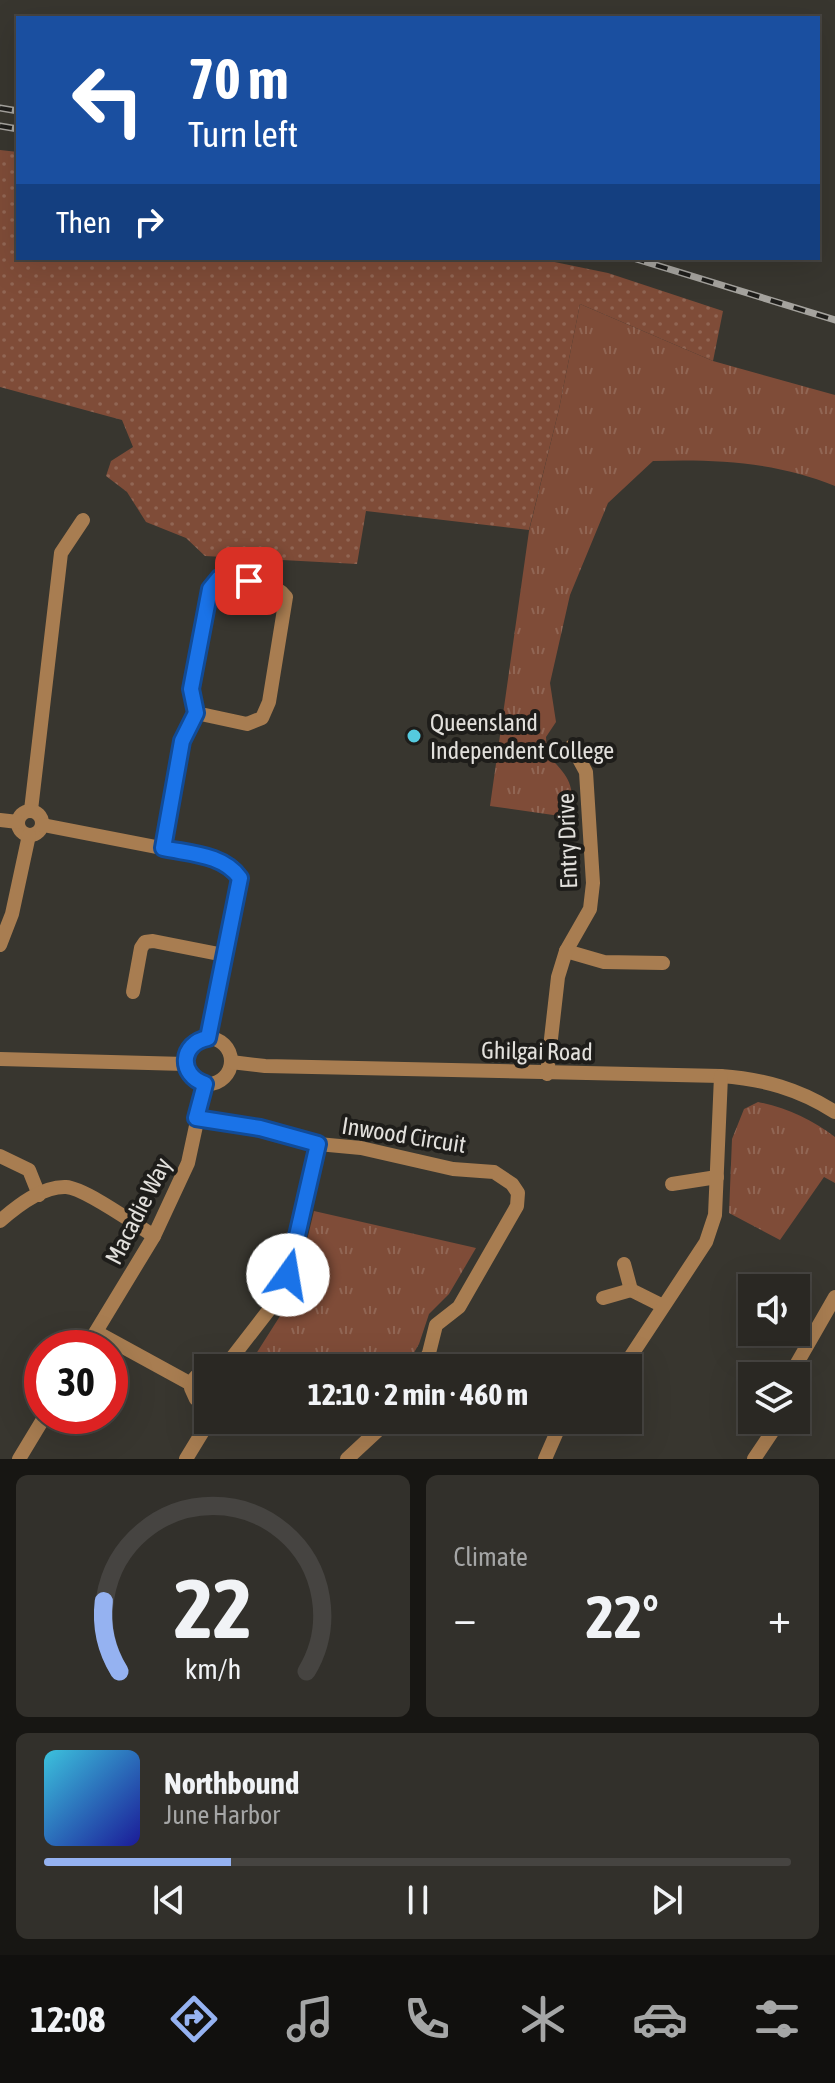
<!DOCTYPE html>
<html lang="en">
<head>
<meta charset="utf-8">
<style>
  :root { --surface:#2a2823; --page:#32302b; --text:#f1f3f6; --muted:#a5a6a6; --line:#464441; --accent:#95b2f1 }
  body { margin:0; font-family:"Asap Condensed",sans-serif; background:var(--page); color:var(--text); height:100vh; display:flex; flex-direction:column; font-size:30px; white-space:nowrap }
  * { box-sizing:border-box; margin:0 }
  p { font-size:26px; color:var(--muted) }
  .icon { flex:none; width:44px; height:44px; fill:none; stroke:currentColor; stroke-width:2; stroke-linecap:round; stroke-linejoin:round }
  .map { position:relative; height:1459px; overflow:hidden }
  .side { display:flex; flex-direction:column; gap:16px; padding:16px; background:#171613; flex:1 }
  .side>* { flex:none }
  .guide { position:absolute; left:16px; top:16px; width:804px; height:244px; border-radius:0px; box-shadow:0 8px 32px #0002,0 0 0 2px var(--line); background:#1a4fa0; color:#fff; overflow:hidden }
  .fabs { position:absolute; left:738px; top:1274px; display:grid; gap:16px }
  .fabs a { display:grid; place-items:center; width:72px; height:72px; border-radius:0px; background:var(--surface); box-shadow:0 8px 32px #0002,0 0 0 2px var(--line); font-size:40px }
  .speed { position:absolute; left:24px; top:1330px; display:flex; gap:16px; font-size:40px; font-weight:700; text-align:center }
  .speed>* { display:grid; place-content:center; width:104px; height:104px; border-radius:50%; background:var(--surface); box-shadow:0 8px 32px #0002,0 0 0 2px var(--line); line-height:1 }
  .speed .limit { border:12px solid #d22; background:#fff; color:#111 }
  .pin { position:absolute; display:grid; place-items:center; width:68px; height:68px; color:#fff; margin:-34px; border-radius:16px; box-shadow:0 4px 12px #0006 }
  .me { position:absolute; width:88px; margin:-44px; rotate:13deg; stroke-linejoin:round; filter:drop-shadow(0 0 6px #0008) }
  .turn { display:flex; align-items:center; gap:28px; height:168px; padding:0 40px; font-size:36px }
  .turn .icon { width:104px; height:104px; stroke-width:2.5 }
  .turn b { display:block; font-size:56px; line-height:68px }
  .then { display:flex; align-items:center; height:76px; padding:0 40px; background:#0003; gap:16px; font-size:30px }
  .big { font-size:60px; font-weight:700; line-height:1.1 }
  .side .widget { flex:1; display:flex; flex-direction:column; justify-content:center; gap:12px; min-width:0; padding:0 28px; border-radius:12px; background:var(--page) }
  .side .dial { align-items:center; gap:0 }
  .dial svg { height:208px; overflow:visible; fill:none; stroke:var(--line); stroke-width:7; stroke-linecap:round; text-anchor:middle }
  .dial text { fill:var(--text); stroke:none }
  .song { display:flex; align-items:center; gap:24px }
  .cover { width:96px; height:96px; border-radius:12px; background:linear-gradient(135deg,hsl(190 70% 55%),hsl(240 70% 35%)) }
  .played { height:8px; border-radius:4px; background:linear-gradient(90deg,var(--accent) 25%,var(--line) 25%) }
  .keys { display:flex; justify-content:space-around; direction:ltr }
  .heat { display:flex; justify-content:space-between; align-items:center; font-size:44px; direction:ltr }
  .side .tiles { flex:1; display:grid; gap:16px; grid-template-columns:1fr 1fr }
  .widget:last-child { grid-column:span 2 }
  .trip { position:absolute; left:194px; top:1354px; width:448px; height:80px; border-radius:0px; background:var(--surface); box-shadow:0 8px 32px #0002,0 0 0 2px var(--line); font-weight:700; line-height:80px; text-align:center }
  .dock { display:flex; height:128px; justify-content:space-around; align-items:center; background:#11100e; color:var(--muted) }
  .dock .icon { width:56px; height:56px }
  .dock .current { color:var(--accent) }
  .dock b { font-size:36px; color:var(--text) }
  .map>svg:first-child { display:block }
</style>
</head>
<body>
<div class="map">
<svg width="835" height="1459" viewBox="0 0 835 1459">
  <defs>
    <pattern id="grass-dots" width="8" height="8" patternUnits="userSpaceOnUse" patternTransform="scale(2)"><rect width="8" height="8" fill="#7f4c38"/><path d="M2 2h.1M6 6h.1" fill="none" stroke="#916654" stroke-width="1.8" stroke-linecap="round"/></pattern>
    <pattern id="park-tufts" width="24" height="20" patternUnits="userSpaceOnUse" patternTransform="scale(2)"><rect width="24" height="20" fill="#7f4c38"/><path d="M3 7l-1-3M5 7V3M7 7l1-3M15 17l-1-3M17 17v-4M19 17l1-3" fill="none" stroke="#916654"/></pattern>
  </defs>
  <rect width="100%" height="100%" fill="#38362f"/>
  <polygon fill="url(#grass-dots)" points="0,150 18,152 18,258 535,258 608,273 723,311 713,361 580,304 559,409 529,530 366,511 357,564 205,556 186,538 146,522 127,492 106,476 111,461 133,447 122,420 0,387"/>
  <g fill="url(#park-tufts)">
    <path d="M 580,304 L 713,361 L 835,395 L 835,486 C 776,462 716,459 653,461 L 608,503 L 570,595 L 550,683 L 556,722 L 546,737 L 547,755 C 572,779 572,784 574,818 L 490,806 L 529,531 L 559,409 Z"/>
    <path d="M 758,1102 C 787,1108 811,1119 835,1137 L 835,1183 L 824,1177 L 780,1240 L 729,1213 L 732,1139 L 744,1109 Z"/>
    <polygon points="314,1211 476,1248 449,1294 429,1314 419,1344 405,1368 247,1368 294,1294"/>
  </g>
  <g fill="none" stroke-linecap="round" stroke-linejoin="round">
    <polyline stroke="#a87d51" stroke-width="7" points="196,1118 260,1128 318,1144"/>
    <g stroke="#a87d51" stroke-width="14">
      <polyline points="31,810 61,553 83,520"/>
      <circle cx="30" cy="823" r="12"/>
      <polyline points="0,820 18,822"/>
      <polyline points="43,825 218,859 233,867 240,878 208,1038"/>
      <path d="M 163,848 L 182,741 L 196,713 L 191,689 L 210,589 L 219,578 C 241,580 272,579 286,597 L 269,702 L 262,718 L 247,724 L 196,713"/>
      <polyline points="0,945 12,914 29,835"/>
      <polyline points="566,951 604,962 663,963"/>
      <polyline points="133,992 141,948 145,942 153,941 224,955"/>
      <circle cx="208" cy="1061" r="23"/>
      <polyline points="0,1059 185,1064"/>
      <path d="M 231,1062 L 265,1066 L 721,1076 C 763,1079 799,1089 835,1112"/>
      <polyline points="547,1074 558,977 566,951 590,909 593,883 586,772 572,746"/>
      <polyline points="0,1156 29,1170 39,1195"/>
      <polyline points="672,1184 717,1177"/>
      <path d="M 0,1221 C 17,1206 42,1186 66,1187 C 85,1188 136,1225 154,1236"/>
      <polyline points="624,1264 631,1290 663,1306"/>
      <polyline points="603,1298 631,1290"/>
      <polyline points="96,1332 191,1384"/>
      <polyline points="86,1348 154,1236 188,1163 205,1084"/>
      <polyline points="224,1368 279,1297 288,1275 318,1144 361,1148 453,1169 494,1172 512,1184 518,1193 517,1206 459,1307 436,1325 429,1353 421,1368"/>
      <polyline points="623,1368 706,1242 715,1215 721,1076"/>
      <path d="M 208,1373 C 198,1372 192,1378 191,1388 L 196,1399 L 208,1403"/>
      <polyline points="794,1376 796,1365 835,1297"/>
      <polyline points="19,1459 45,1416"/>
      <polyline points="186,1459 203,1431 207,1403"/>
      <polyline points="347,1459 389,1420"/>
      <polyline points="545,1459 559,1427 567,1420"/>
      <polyline points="754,1459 780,1420"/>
    </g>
    <g stroke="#a5a39e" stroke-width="7">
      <g id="rail">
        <polyline points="0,108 18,111"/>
        <polyline points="0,126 18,129"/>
        <polyline points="633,258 835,320"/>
      </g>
    </g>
    <use href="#rail" stroke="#1e1d1a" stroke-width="4" stroke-dasharray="12" stroke-linecap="butt"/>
  </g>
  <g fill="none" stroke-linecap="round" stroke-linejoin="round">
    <g stroke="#114b97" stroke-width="20">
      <path id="route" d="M 249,581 L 219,578 L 210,589 L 191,689 L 196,713 L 182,741 L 163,848 C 190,854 223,854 240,878 L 208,1038 C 180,1043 178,1075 205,1084 L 196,1118 L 260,1128 L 318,1144 L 288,1275"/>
    </g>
    <use href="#route" stroke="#1a73e8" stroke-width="14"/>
  </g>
  <circle fill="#55cadf" stroke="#1e1d1a" stroke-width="3" cx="414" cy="736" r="8"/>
  <g text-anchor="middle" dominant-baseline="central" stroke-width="8" stroke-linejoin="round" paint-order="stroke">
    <g font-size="24" fill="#e2e0dc" stroke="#1e1d1a" text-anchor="start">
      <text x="430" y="722">Queensland<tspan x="430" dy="28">Independent College</tspan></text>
    </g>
    <g font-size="24" fill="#e2e0dc" stroke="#1e1d1a">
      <text transform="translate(567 841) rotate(-92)">Entry Drive</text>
      <text transform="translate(537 1051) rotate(1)">Ghilgai Road</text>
      <text transform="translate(404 1135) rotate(9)">Inwood Circuit</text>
      <text transform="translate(138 1211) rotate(-63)">Macadie Way</text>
    </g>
  </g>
</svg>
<div class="fabs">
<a><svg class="icon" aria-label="sound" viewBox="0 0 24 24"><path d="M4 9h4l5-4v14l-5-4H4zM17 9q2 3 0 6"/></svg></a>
<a><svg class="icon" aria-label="layers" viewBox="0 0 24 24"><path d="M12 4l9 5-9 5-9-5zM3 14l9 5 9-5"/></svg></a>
</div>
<div class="speed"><div class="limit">30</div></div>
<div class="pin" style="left:249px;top:581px;background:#d93025"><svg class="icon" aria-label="arrive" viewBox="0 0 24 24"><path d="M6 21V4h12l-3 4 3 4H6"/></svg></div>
<svg class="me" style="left:288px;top:1275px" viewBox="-20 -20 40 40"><circle r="19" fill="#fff"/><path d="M0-13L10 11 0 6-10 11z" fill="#1a73e8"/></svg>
<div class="trip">12:10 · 2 min · 460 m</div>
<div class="guide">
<div class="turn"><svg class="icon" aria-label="left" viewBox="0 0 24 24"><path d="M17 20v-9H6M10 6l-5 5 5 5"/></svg><div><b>70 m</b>Turn left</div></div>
<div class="then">Then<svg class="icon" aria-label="right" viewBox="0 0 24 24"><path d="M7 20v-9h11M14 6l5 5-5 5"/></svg></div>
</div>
</div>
<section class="side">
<div class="tiles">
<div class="widget dial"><svg viewBox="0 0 100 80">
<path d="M14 69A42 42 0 1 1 86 69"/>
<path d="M14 69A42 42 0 0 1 8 42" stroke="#95b2f1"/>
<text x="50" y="56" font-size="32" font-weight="700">22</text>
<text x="50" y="72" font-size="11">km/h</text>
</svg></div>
<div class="widget"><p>Climate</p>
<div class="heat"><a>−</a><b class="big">22°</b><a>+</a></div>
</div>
<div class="widget">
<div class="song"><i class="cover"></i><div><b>Northbound</b><p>June Harbor</p></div></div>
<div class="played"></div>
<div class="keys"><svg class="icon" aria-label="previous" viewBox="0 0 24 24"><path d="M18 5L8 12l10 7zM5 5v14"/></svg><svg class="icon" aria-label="pause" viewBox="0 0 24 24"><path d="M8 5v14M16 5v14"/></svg><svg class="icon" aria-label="next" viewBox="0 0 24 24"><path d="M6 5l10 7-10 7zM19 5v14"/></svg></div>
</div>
</div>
</section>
<nav class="dock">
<b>12:08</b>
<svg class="icon current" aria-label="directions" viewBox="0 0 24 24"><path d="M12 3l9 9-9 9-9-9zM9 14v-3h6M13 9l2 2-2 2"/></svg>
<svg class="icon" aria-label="music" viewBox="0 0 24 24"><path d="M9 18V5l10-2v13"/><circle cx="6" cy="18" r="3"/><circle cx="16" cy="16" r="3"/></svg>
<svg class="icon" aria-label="phone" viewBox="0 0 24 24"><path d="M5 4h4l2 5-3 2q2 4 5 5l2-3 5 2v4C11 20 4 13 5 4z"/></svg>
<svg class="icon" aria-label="climate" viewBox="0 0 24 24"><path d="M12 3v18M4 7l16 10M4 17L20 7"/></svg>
<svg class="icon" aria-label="car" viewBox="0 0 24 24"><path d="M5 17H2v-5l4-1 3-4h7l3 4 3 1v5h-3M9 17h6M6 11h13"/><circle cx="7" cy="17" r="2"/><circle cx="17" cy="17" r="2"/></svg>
<svg class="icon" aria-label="filters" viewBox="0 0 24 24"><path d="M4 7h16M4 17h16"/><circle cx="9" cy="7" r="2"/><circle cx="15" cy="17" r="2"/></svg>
</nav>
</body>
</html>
